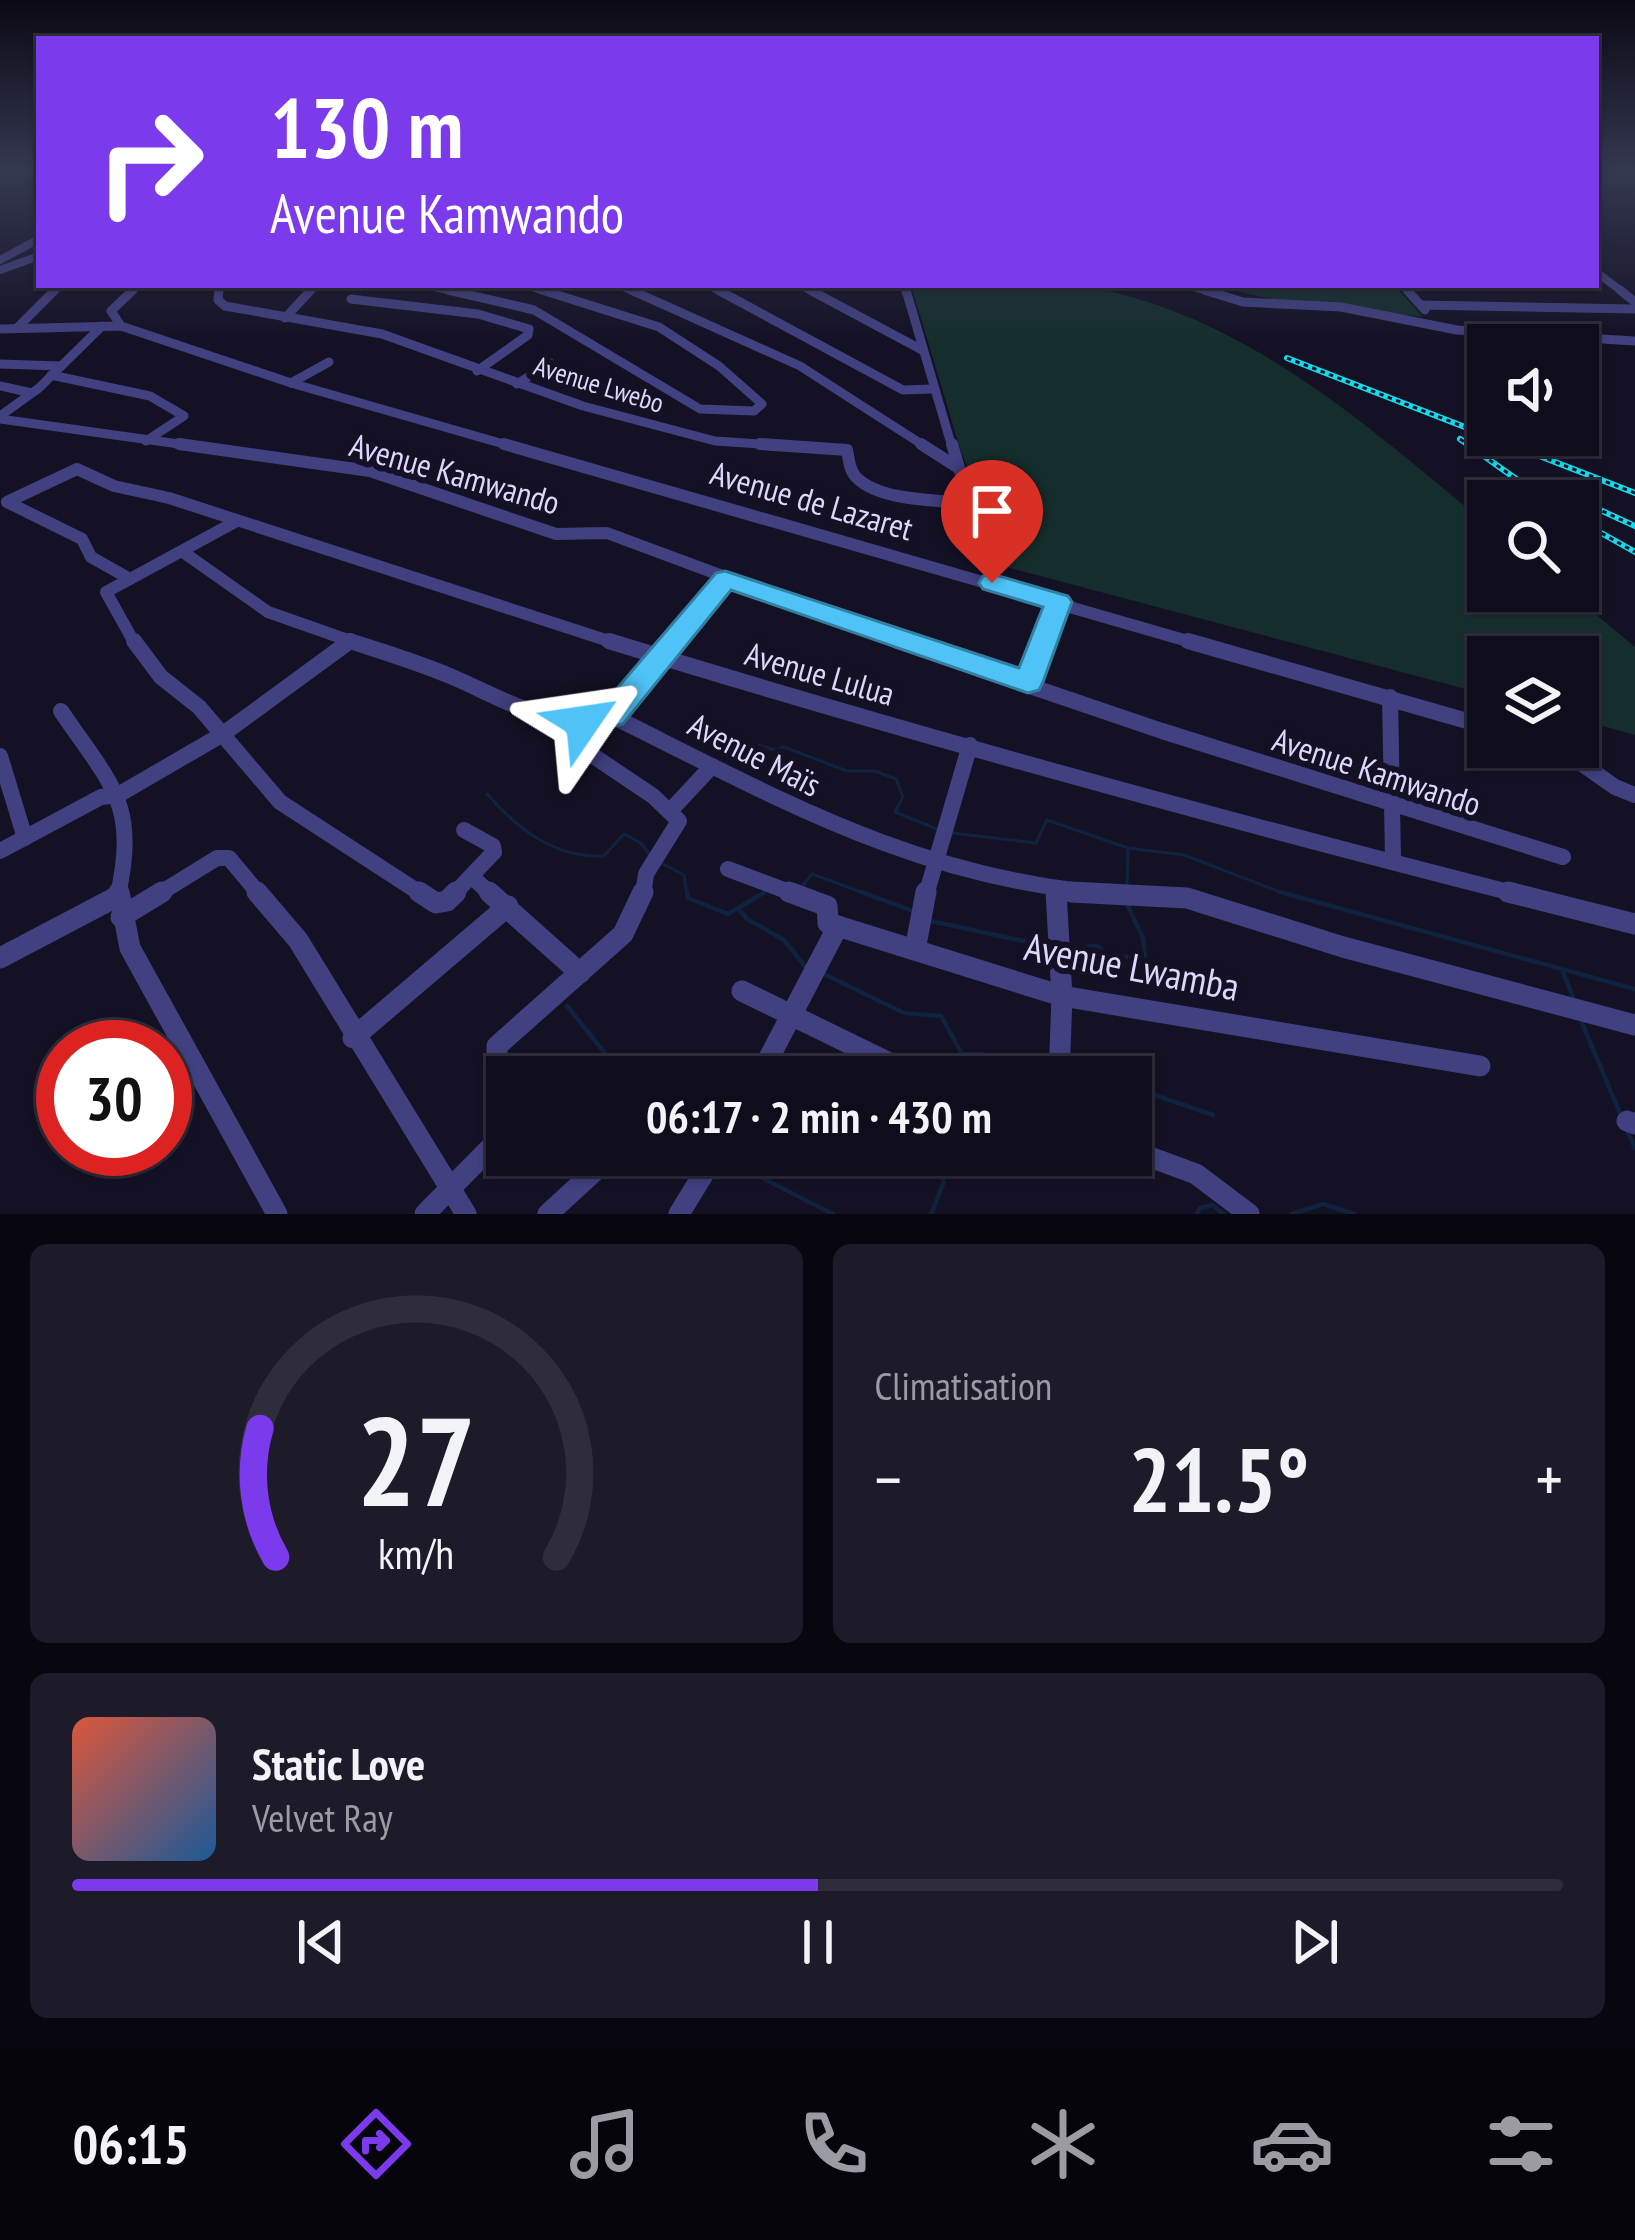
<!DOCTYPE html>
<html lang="fr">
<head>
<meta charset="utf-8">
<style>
  :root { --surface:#0f0d1c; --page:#1d1b29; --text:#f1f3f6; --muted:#9b9ca3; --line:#2f2d3b; --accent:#7c3aed }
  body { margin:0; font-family:"PT Sans Narrow",sans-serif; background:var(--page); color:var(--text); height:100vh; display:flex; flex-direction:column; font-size:45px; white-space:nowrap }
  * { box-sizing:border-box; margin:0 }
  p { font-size:39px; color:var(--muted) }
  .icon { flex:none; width:66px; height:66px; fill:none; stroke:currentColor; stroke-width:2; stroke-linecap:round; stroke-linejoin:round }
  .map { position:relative; height:1214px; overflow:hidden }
  .details { display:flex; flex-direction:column; gap:30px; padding:30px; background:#08070f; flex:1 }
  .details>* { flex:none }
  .top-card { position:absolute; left:36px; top:36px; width:1563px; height:252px; border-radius:0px; box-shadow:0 3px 9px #0004,0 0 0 3px var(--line); background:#7c3aed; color:#fff; overflow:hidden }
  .fabs { position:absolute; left:1467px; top:324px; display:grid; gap:24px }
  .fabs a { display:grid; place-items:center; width:132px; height:132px; border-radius:0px; background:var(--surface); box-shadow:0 3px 9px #0004,0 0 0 3px var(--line); font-size:60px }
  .speed { position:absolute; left:36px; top:1020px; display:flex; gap:24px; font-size:60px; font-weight:700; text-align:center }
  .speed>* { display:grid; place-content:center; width:156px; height:156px; border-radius:50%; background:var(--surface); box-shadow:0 3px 9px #0004,0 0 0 3px var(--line); line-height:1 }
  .speed .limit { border:18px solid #d22; background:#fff; color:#111 }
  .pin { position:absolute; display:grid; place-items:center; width:102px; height:102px; color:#fff; margin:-123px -51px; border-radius:50% 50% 50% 0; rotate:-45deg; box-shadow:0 0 12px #0007 }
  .pin .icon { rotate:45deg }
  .me { position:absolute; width:132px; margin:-66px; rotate:58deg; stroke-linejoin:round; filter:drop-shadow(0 0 9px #0008) }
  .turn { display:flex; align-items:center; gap:42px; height:252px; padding:0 36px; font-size:54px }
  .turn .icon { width:156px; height:156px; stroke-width:2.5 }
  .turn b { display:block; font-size:84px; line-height:102px }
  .big { font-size:90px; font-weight:800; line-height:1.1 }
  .details .card { flex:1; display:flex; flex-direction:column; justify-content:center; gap:18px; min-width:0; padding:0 42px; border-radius:18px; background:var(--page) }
  .details .dial { align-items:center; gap:0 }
  .dial svg { height:312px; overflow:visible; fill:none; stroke:var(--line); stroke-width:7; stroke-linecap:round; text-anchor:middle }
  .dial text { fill:var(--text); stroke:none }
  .song { display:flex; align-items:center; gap:36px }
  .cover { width:144px; height:144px; border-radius:18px; background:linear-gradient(135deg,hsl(10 70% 55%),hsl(210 70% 35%)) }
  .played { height:12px; border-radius:6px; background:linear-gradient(90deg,var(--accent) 50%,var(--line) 50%) }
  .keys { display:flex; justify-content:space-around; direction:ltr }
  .heat { display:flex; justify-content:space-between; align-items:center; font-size:66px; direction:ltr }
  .details .tiles { flex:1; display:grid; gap:30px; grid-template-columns:1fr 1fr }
  .card:last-child { grid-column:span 2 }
  .trip { position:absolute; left:486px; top:1056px; width:666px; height:120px; border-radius:0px; background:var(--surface); box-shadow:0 3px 9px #0004,0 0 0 3px var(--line); font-weight:800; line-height:120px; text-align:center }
  .menu { display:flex; height:192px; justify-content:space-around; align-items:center; background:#06050b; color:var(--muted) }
  .menu .icon { width:84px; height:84px }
  .menu .active { color:var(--accent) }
  .menu b { font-size:54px; color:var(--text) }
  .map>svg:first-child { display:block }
</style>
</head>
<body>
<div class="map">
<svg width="1635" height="1214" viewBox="0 0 1635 1214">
  <rect width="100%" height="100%" fill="#141125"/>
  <g fill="#152e2d">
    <path d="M 911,285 C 962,285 1037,277 1085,286 C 1248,316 1364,424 1488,525 L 1488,591 L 1568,591 L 1635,647 L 1635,735 L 1578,719 L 1578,657 L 1488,657 L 1488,695 L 1003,566 L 959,445 Z"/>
    <polygon points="1208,285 1394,285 1423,317 1272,299"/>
  </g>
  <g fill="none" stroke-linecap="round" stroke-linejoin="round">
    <g stroke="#0f2240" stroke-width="3">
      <polyline points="758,745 775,750 784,747 847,771 875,771 896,779 903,797 895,812 937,829"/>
      <path d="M 487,794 C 519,830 554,858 604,856 L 624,834 L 641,843 L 650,855"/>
      <polyline points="952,833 1036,843 1047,820 1128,848 1184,855 1288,895"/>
      <polyline points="663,864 684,875 687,895"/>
      <polyline points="802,886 812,874 869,895"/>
      <polyline points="1127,888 1128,850"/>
      <polyline points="760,895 766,891"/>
    </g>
    <g stroke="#0f2240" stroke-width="4.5">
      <polyline points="687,892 688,898 728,914 765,892"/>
      <polyline points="861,892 913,911"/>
      <polyline points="1280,892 1635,989"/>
      <polyline points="739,909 747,919 784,940 807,969"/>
      <polyline points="931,921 1051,947"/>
      <polyline points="1066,948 1097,946 1110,957 1145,957 1143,938 1127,904"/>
      <polyline points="1563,972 1573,997"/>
      <polyline points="822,973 904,1013 941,1016 962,1054"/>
      <polyline points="567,1006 624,1077"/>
      <polyline points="1582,1023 1620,1113"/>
      <polyline points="1065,1073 1087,1077"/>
      <polyline points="949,1077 962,1054 982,1054 1050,1071"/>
      <polyline points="1131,1087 1213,1115"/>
      <polyline points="1628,1133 1635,1148"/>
      <polyline points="728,1155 754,1174 833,1214"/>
      <polyline points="930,1155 944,1182 931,1214"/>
      <polyline points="1197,1214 1200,1208 1213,1205 1223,1214"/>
      <polyline points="1292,1214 1323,1204 1354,1214"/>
    </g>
    <g stroke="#414080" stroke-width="8">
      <polyline points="0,260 39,239"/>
      <polyline points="0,270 39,256"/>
      <polyline points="1596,272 1624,293"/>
      <polyline points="426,285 461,293"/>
      <polyline points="525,285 551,293"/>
      <polyline points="619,285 637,293"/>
      <polyline points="708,285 723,293"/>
      <polyline points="800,285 815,293"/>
      <polyline points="904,285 906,293"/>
      <polyline points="1187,285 1214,293"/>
      <polyline points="1402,285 1410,293"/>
      <polyline points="52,293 60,285"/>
      <polyline points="130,293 138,285"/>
      <polyline points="218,293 219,285"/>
      <polyline points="308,293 316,285"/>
    </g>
    <g stroke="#414080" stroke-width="9">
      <polyline points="219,290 218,300 225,306 382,334 583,406 715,441 804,447"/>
      <polyline points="448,290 534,310 700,409 754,411 762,404 719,366 659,327 542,290"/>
      <polyline points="631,290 800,366 926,447"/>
      <polyline points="718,290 903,390 933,389"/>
      <polyline points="810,290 922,350"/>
      <polyline points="906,290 952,447"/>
      <polyline points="1204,290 1243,302 1341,307 1457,330 1635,341"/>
      <polyline points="1407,290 1425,310"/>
      <polyline points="1620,290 1635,302"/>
      <polyline points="351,299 478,314 529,329 528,335 477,371"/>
      <polyline points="1421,305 1635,309"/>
      <polyline points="285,318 311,290"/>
      <polyline points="121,326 111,311 133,290"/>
      <polyline points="17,328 55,290"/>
      <polyline points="0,329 121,326 291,383 514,447"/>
      <polyline points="0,364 61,366"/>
      <polyline points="51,375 150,396 184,416 146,441"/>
      <polyline points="291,383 329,362"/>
      <polyline points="517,384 550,363"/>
      <polyline points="0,386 32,393"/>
      <polyline points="0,416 39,388 102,326"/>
      <polyline points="0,419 200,447"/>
    </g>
    <g stroke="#414080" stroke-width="12">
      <polyline points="179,444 370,471 556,534 607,533 906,644"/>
      <polyline points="504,444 1198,644"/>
      <path d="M 760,444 L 847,450 C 849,459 849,470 856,477 C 879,501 936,500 967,503"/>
      <polyline points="921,444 957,467"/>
      <polyline points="952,444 993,583"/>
      <polyline points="183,552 268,612 359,644"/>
      <polyline points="130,579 91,557 82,539 7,502 77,469 114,486 169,498 618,644"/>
      <polyline points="135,644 106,592 235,522"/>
      <polyline points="346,644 351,640"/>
      <polyline points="672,644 725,579"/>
      <polyline points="1043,644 1058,602"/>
    </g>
    <g stroke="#414080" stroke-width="16">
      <polyline points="134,641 161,677 199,707 280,802 423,895"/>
      <path d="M 350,641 C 383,652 417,662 450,676 C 503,698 552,733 612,716 C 785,802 928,884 1127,895"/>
      <path d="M 609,641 C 910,734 1214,817 1520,895"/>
      <polyline points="897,641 1162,731 1563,857"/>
      <polyline points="1188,641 1488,727"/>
      <polyline points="1028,683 1044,641"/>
      <polyline points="1390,697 1393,859"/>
      <path d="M 61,711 C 111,785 138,802 118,895"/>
      <polyline points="531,714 653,796 679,821 646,874 643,895"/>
      <polyline points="612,716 674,641"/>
      <polyline points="1558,747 1615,787 1635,795"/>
      <polyline points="0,756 25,838"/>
      <polyline points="671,810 712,766"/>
      <polyline points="0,851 101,797 118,795 223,734 350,641"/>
      <polyline points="728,869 797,895"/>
      <polyline points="472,877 492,895"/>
      <polyline points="157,895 217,858 229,858 260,895"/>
      <polyline points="453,895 494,852 493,846 464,830"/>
      <polyline points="926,895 970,745"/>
    </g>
    <g stroke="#414080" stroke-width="21">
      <polyline points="119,892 130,948 277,1214"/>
      <polyline points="257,892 298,940 466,1214"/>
      <polyline points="419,892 436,903 447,901 456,892"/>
      <polyline points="489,892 580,973"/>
      <polyline points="789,892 827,906 828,923 1062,996 1480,1066"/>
      <polyline points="1056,892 1062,996 1059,1077"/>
      <polyline points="1071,892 1187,898 1343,947 1635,1025"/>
      <polyline points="1508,892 1635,924"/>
      <polyline points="121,917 162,892"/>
      <polyline points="915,950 926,892"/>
      <polyline points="0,958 118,896"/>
      <polyline points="742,991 918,1077"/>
      <polyline points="353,1038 508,906"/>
      <polyline points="515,1077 497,1057 497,1046 623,934 643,892"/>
      <polyline points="759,1077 838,926"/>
      <polyline points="1627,1121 1635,1124"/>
      <polyline points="1131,1150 1196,1174 1249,1214"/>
      <polyline points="425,1214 507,1131"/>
      <polyline points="548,1214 612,1155"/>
      <polyline points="679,1214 715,1155"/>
    </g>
    <g stroke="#14dbec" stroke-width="6">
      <g id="rail">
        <polyline points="1287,358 1635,493"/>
        <polyline points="1460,439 1547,501"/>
        <polyline points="1537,481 1635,526"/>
        <polyline points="1578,520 1635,552"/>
      </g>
    </g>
    <use href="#rail" stroke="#141125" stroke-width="3" stroke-dasharray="4.5" stroke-linecap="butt"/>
  </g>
  <linearGradient id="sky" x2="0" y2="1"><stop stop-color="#0b0914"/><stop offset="0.5" stop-color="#343851"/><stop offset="1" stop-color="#343851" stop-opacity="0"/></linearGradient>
  <rect width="1635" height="341" fill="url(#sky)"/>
  <polygon fill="#4fc3f7" stroke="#337fa1" stroke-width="3" points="725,571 1019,668 1043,607 983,589 979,583 983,576 992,574 1068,596 1072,602 1043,682 1039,690 1028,693 731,590 623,724 583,734 572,731 567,722 572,714 602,706 716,573"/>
  <g text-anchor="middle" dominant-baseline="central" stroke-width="12" stroke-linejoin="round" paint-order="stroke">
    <g font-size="27" fill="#dbd8fc" stroke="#141125">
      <text transform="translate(599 384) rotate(17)">Avenue Lwebo</text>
    </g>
    <g font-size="33" fill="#dbd8fc" stroke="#141125">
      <text transform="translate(455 473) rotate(16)">Avenue Kamwando</text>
      <text transform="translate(812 500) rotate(16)">Avenue de Lazaret</text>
      <text transform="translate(820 673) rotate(16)">Avenue Lulua</text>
      <text transform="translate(755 754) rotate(27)">Avenue Maïs</text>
      <text transform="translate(1377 771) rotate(18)">Avenue Kamwando</text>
    </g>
    <g font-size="39" fill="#dbd8fc" stroke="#141125">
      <text transform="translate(1132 966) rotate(11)">Avenue Lwamba</text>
    </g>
  </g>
</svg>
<div class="fabs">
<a><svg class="icon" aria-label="sound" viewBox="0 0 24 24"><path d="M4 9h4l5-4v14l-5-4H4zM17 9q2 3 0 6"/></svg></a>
<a><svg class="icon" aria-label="search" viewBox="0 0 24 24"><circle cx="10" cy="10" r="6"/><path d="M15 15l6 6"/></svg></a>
<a><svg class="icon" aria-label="layers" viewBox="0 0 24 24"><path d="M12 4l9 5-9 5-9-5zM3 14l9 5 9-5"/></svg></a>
</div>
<div class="speed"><div class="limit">30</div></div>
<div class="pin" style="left:992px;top:583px;background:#d93025"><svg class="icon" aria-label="arrive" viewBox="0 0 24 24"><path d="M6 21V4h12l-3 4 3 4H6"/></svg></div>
<svg class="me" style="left:583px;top:722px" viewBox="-20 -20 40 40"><path d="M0-17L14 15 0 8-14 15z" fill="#4fc3f7" stroke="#fff" stroke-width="4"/></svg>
<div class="trip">06:17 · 2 min · 430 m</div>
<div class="top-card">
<div class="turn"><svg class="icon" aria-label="right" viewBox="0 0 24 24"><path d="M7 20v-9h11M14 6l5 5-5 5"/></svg><div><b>130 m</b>Avenue Kamwando</div></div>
</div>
</div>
<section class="details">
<div class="tiles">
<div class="card dial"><svg viewBox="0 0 100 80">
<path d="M14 69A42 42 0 1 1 86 69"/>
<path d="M14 69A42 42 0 0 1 10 36" stroke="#7c3aed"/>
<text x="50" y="56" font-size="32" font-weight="700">27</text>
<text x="50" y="72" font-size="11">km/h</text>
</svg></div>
<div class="card"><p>Climatisation</p>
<div class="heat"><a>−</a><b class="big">21.5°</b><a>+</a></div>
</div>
<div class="card">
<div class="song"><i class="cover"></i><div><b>Static Love</b><p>Velvet Ray</p></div></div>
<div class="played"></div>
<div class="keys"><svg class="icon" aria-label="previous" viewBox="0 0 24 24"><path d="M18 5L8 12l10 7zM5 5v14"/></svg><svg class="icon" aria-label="pause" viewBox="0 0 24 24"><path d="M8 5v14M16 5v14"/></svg><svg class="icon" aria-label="next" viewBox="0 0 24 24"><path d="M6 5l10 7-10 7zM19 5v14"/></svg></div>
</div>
</div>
</section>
<nav class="menu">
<b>06:15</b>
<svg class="icon active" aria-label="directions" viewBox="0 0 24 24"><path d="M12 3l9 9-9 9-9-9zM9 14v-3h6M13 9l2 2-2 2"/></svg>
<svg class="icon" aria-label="music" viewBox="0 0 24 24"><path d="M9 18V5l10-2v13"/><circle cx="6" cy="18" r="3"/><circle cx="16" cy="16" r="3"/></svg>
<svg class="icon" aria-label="phone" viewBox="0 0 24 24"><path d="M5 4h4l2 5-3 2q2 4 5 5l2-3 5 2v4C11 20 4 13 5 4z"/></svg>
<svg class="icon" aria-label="climate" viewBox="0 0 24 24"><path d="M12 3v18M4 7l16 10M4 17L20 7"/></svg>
<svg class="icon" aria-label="car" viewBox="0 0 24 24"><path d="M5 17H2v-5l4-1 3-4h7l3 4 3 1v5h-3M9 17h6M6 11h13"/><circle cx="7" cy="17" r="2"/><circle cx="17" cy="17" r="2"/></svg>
<svg class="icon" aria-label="filters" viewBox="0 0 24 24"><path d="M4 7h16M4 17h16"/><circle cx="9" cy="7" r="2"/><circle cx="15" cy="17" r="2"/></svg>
</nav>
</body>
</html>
